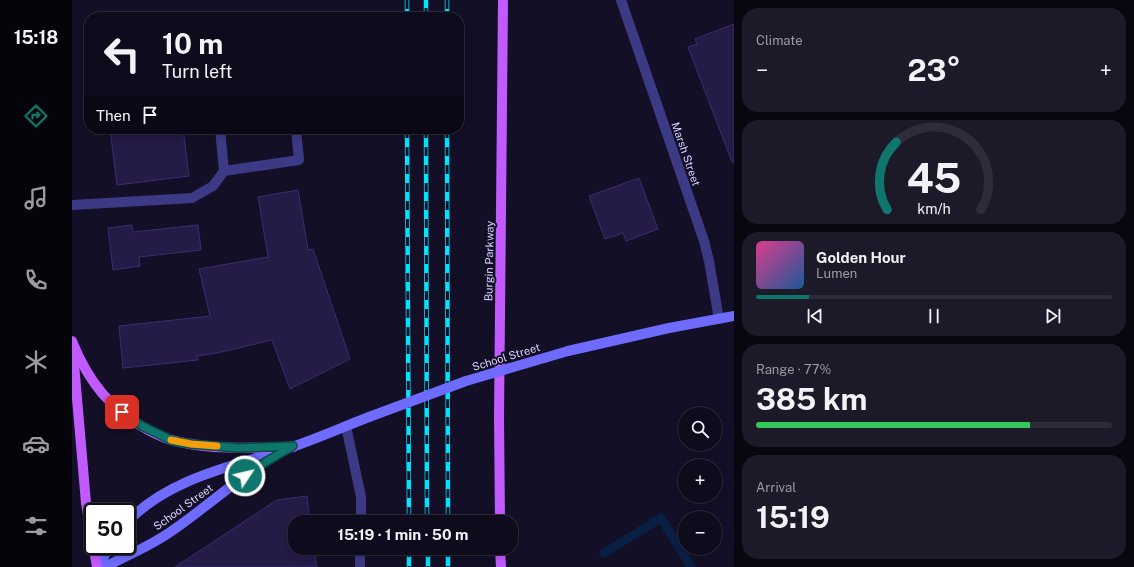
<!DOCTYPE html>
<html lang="en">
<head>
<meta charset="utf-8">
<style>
  :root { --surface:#0e0b1c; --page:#1c1929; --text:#f1f3f6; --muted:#9b9ba3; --line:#2e2b3b; --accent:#0f766e }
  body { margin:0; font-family:"Public Sans",sans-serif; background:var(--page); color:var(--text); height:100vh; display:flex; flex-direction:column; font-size:15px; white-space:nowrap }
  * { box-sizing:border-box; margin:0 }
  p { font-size:13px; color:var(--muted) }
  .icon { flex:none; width:22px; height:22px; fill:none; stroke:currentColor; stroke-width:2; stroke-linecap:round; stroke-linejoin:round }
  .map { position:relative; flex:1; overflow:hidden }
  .sheet { display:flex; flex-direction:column; gap:8px; padding:8px; background:#08060f; width:400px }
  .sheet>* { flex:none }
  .banner { position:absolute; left:12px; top:12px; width:380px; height:122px; border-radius:16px; box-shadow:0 2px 10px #0003,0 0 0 1px var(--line); background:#0e0b1c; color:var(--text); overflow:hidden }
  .fabs { position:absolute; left:606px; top:407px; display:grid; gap:8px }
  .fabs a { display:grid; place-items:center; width:44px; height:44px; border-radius:50%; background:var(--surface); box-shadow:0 2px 10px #0003,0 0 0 1px var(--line); font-size:20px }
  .speed { position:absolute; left:12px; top:503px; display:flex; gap:8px; font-size:20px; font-weight:700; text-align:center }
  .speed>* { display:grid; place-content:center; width:52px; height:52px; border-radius:50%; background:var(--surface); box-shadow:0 2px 10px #0003,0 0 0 1px var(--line); line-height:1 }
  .speed .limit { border:2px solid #111; border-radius:6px; background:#fff; color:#111 }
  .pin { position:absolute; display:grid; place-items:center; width:34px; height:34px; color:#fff; margin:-17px; border-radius:8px; box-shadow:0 2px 6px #0006 }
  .me { position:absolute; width:44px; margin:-22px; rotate:55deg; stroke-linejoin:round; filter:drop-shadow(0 0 3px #0008) }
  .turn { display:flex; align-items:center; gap:14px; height:84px; padding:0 12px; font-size:18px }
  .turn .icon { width:52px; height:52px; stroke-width:2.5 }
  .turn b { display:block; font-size:28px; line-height:34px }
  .then { display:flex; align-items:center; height:38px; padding:0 12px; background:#0003; gap:8px; font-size:15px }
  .big { font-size:30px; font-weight:700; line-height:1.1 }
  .sheet .widget { flex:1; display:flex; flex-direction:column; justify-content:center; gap:6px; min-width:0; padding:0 14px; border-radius:16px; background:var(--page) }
  .sheet .dial { align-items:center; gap:0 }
  .dial svg { height:104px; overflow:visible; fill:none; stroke:var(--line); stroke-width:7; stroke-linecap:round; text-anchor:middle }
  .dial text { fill:var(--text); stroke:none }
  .song { display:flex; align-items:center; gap:12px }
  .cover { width:48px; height:48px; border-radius:6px; background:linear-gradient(135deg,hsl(330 70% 55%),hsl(210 70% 35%)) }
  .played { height:4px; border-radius:2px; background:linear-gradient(90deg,var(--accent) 15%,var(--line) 15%) }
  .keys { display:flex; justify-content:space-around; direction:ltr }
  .heat { display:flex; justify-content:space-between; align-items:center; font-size:22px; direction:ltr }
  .charge { height:6px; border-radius:3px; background:linear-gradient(90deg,#34c759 77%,var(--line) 0) }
  .trip { position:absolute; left:216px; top:515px; width:230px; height:40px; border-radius:16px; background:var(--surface); box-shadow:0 2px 10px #0003,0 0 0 1px var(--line); font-weight:700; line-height:40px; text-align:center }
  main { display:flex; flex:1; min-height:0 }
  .tabs { display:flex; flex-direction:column; width:72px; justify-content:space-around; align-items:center; background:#06040b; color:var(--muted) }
  .tabs .icon { width:28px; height:28px }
  .tabs .active { color:var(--accent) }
  .tabs b { font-size:18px; color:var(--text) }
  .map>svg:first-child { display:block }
</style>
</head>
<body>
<main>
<nav class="tabs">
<b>15:18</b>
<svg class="icon active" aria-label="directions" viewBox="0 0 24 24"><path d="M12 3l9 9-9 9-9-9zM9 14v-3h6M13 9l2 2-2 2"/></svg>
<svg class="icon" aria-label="music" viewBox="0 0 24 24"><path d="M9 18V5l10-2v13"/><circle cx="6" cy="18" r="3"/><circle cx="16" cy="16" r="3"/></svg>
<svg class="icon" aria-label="phone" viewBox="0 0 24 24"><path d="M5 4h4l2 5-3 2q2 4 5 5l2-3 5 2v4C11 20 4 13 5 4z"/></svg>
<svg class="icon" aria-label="climate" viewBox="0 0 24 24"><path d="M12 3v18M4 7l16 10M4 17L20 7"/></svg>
<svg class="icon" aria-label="car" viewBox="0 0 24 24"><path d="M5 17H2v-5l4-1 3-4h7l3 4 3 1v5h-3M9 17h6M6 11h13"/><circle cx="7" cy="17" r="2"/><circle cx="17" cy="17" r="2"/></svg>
<svg class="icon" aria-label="filters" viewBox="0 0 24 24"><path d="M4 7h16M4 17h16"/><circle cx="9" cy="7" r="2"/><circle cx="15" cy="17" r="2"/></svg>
</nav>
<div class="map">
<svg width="662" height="567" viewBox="0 0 662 567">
  <rect width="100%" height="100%" fill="#130f26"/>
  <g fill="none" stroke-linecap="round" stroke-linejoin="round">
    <polyline stroke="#0a1f44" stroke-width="9" points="532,553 589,518 619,567"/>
  </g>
  <g fill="#241b47" stroke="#3b2d73">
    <polygon points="662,24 662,162 660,162 616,47 625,44 623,39"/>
    <polygon points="38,129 111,129 117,176 45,185"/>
    <polygon points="567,178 586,229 554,241 551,233 533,239 517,196"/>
    <polygon points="226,190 236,250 241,249 278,359 218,389 200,340 145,353 125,356 126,360 51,368 47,326 138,316 127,269 196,257 186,197"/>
    <polygon points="60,225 61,232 126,225 129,250 67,257 68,266 41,270 36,228"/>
    <polygon points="235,496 238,522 223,522 223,548 242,548 245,567 103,567 205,500"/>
  </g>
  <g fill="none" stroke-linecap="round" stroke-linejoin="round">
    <g stroke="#3d3a85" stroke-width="10">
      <polyline points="148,129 152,171"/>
      <polyline points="0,205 120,198 141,186 152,171 227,160 224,129"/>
      <polyline points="274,426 289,497 289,522"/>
      <polyline points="288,567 288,548"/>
    </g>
    <polyline stroke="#3d3a85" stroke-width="10" points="549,0 632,241 637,261 647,319"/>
    <g stroke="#6f6bff" stroke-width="10">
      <polyline points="496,351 597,328 662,316"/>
      <path d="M 55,522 C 99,477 163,466 220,447 C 246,438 271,427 297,417"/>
      <polyline points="27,567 37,546"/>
      <path d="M 32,567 C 57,555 82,544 104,528 C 137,505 168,476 203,456"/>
    </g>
    <g stroke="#c25bff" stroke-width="10">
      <path d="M 0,341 C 16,381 39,411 78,431 C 86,435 94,439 103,441 C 141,450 182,448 221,447"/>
      <polyline points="1,352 14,503 25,567"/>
      <polyline points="428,522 427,418 431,0"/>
      <polyline points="428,548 429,567"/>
    </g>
    <g stroke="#00e5ff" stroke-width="4.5">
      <g id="rail">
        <polyline points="335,0 335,17"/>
        <polyline points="375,0 375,17"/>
        <polyline points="354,17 354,0"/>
        <polyline points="335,129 337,522"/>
        <polyline points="354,129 355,522"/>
        <polyline points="375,129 376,522"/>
        <polyline points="337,548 337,567"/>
        <polyline points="356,548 356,567"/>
        <polyline points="376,548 376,567"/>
      </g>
    </g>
    <use href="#rail" stroke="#130f26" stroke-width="3" stroke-dasharray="9" stroke-linecap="butt"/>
    <polyline stroke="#6f6bff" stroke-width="10" points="297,417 394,381 496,351"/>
  </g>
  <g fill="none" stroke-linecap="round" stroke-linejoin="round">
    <g stroke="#0a4d48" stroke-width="10">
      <polyline id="route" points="50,412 70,426 101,441 119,444 166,448 221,446 195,461 173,476"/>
    </g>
    <use href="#route" stroke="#0f766e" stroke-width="7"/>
    <polyline stroke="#f59e0b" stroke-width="7" points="99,440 119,444 145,446"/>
  </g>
  <g text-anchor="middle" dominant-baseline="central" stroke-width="4" stroke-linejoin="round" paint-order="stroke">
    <g font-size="11" fill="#d9d4ff" stroke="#130f26">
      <text transform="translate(614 154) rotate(71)">Marsh Street</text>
      <text transform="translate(417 261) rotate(-89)">Burgin Parkway</text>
      <text transform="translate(434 357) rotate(-17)">School Street</text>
      <text transform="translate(111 507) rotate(-36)">School Street</text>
    </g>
  </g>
</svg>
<div class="fabs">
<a><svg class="icon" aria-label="search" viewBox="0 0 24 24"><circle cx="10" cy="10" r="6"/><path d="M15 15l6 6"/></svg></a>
<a>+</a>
<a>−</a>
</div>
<div class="speed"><div class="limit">50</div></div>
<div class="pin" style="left:50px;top:412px;background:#d93025"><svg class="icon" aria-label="arrive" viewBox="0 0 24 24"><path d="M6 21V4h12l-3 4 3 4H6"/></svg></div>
<svg class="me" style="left:173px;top:476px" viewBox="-20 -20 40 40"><circle r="17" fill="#0f766e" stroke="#fff" stroke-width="3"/><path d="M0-11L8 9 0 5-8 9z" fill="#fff"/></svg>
<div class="trip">15:19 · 1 min · 50 m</div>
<div class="banner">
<div class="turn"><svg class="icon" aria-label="left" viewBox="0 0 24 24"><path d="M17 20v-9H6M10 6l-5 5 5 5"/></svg><div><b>10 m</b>Turn left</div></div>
<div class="then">Then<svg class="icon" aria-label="arrive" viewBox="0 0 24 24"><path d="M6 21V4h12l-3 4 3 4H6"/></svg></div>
</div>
</div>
<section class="sheet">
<div class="widget"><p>Climate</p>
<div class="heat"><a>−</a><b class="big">23°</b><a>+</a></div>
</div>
<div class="widget dial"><svg viewBox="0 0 100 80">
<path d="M14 69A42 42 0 1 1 86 69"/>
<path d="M14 69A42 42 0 0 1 21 17" stroke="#0f766e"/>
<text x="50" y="56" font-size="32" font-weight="700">45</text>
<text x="50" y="72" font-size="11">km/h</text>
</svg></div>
<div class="widget">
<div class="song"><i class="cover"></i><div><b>Golden Hour</b><p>Lumen</p></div></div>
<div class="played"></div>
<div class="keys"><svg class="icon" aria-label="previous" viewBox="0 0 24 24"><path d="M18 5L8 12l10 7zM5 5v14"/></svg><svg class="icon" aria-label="pause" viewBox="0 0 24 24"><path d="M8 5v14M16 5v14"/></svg><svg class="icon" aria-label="next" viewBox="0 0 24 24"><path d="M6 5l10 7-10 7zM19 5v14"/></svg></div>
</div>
<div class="widget"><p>Range · 77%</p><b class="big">385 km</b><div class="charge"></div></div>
<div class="widget"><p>Arrival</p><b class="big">15:19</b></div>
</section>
</main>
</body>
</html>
